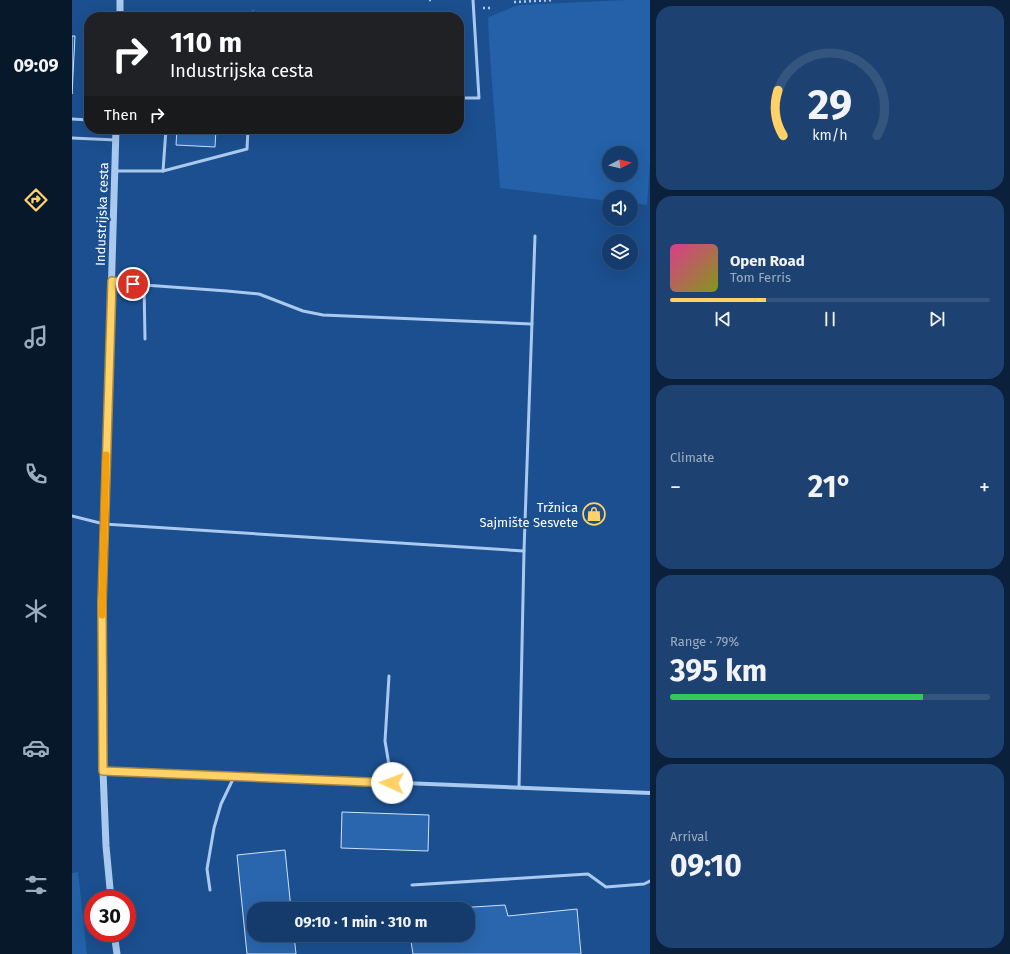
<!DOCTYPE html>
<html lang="en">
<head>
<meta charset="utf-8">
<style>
  :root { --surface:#143b6b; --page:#1d4271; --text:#f1f3f6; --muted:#9dadc1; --line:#33557e; --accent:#ffd166 }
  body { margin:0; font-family:"Fira Sans",sans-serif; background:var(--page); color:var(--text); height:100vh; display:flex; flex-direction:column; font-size:15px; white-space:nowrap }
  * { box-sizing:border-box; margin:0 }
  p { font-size:13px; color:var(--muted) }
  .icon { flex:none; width:22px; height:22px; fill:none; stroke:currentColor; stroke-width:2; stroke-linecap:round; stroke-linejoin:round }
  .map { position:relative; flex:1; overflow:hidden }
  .details { display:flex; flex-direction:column; gap:6px; padding:6px; background:#0b203b; width:360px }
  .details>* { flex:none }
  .top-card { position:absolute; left:12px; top:12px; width:380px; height:122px; border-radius:16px; box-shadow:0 4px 16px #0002,0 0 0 1px var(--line); background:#202124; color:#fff; overflow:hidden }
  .needle { width:26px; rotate:83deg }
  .buttons { position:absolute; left:530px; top:146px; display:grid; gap:8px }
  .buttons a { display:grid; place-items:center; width:36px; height:36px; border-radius:50%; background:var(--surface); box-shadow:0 4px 16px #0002,0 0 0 1px var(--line); font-size:20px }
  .speed { position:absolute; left:12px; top:890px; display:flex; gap:8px; font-size:20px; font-weight:700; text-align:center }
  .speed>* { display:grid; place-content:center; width:52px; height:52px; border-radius:50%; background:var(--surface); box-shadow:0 4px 16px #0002,0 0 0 1px var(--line); line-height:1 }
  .speed .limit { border:6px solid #d22; background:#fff; color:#111 }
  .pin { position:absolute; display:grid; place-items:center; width:34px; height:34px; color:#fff; margin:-17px; border:2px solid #fff; border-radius:50%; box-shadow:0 1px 4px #0007 }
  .me { position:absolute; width:44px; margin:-22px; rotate:272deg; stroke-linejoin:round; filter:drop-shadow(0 0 3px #0008) }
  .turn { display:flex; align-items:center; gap:14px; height:84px; padding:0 20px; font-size:18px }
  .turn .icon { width:52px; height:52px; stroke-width:2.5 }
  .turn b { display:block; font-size:28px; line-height:34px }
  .then { display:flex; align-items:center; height:38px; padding:0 20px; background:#0003; gap:8px; font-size:15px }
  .big { font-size:30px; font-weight:700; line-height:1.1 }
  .details .widget { flex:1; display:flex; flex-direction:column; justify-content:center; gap:6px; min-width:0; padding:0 14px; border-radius:16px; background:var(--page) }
  .details .dial { align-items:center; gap:0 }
  .dial svg { height:104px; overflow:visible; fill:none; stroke:var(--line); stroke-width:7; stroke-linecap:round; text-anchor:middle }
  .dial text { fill:var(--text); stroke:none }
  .song { display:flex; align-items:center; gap:12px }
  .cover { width:48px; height:48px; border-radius:6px; background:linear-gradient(135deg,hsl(330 70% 55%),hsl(70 70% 35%)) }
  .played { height:4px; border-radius:2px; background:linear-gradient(90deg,var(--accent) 30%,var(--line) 30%) }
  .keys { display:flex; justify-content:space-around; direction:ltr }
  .heat { display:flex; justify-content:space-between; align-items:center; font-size:22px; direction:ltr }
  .charge { height:6px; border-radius:3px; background:linear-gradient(90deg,#34c759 79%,var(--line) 0) }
  .trip { position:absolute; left:175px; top:902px; width:228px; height:40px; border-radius:16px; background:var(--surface); box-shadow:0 4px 16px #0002,0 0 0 1px var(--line); font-weight:700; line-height:40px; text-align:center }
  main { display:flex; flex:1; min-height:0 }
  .menu { display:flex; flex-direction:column; width:72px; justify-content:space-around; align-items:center; background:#08182b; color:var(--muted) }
  .menu .icon { width:28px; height:28px }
  .menu .active { color:var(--accent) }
  .menu b { font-size:18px; color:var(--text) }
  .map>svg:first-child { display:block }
</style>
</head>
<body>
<main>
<nav class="menu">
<b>09:09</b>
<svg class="icon active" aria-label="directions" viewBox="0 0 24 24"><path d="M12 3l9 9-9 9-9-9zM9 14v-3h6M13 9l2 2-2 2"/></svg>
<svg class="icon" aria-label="music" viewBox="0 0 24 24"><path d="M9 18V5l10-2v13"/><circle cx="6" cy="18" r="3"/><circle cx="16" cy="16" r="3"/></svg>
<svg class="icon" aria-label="phone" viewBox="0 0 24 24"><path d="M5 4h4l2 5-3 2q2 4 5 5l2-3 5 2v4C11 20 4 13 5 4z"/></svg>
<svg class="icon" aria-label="climate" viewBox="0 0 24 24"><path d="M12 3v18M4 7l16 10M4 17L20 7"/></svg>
<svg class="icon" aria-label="car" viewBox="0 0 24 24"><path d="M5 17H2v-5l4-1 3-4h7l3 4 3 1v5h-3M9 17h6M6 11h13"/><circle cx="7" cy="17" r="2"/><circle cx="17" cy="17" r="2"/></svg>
<svg class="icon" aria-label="filters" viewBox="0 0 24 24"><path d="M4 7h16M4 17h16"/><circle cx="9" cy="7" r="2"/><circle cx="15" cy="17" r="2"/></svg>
</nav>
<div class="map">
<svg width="578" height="954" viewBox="0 0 578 954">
  <rect width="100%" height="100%" fill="#1b4f8f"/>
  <g fill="#2461a8" fill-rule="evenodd">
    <path d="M 554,0 L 578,0 L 578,162 L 575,205 L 559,203 L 559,197 L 537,197 L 537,201 L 428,188 L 417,42 L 416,17 C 428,13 436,8 448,5 ZM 537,153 L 559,153 L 559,175 L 537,175 Z"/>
    <polygon points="6,872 15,954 0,954 0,873"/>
  </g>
  <g fill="#2a66ad" stroke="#cfe3fa">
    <polygon points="0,36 3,36 0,94"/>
    <polygon points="105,129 144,129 143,147 104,145"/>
    <polygon points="270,812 357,815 356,851 269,848"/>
    <polygon points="213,850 219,909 182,909 182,935 222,935 224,954 175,954 165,855"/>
    <polygon points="433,905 436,916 505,909 509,954 341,954 338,935 396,935 396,909 370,909"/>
  </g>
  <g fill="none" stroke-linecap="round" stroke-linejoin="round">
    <g stroke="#a9c9ee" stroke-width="2.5" stroke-dasharray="2 3" stroke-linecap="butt">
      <polyline points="357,0 361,0"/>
      <polyline points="442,2 482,0"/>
      <polyline points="411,8 420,8"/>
    </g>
    <g stroke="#a9c9ee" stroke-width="3">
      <polyline points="48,16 94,17"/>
      <polyline points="181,17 181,12"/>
      <polyline points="387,98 407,98 401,0"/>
      <polyline points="0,119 17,120"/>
      <polyline points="94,129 91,171 175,149 176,129"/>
      <polyline points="0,138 44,140"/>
      <polyline points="43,171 91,171"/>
      <polyline points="40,281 72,285 155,291 187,294 231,311 251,315 460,324"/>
      <polyline points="72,285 73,339"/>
      <polyline points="0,516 32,524 452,551"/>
      <polyline points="317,676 313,741 320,783"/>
      <polyline points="447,788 452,551 463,236"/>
      <polyline points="340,885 516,874 534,887 572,884 578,881"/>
      <polyline points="138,890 135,869 142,828 149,804 162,777"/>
    </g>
    <polyline stroke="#a9c9ee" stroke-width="4" points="31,771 578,793"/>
    <g stroke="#a9c9ee" stroke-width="7">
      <polyline points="48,17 48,0"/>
      <polyline points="39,899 34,846 31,771 30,603 44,129"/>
      <polyline points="42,933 45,954"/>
    </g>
  </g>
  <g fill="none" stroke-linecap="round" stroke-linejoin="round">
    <g stroke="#a68842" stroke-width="10">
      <polyline id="route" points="61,284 40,281 30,603 31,771 320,783"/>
    </g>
    <use href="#route" stroke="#ffd166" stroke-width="7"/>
    <polyline stroke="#f59e0b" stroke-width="7" points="30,615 34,455"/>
  </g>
  <defs>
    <g id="shop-ring" transform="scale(1.15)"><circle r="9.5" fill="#1b4f8f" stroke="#ffd166" stroke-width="1.5"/><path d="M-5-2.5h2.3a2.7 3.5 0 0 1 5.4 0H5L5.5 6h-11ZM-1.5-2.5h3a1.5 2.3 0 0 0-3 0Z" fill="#ffd166"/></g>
  </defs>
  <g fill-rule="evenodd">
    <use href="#shop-ring" x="522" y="514"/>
  </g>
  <g text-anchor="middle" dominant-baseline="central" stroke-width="4" stroke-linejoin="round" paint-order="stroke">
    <g font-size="13" fill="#fff" stroke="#1b4f8f">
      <text transform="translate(30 214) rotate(-88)">Industrijska cesta</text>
    </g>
    <g font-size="13" fill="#fff" stroke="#1b4f8f" text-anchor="end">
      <text x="506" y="507">Tržnica<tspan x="506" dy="15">Sajmište Sesvete</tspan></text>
    </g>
  </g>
</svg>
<div class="buttons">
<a><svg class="needle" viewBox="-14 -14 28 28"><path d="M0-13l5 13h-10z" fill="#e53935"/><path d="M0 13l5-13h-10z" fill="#9dadc1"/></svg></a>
<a><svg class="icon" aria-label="sound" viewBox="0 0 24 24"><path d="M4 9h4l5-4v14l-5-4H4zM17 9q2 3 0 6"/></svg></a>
<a><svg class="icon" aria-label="layers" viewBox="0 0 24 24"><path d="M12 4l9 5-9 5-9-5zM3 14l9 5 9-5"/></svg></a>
</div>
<div class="speed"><div class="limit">30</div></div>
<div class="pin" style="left:61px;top:284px;background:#d93025"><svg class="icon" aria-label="arrive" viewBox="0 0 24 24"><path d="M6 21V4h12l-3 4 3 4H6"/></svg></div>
<svg class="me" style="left:320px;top:783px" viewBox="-20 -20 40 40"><circle r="19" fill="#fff"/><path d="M0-13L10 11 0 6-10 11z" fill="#ffd166"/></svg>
<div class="trip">09:10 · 1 min · 310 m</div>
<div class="top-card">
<div class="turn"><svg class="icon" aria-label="right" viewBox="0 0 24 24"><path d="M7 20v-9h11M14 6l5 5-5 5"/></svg><div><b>110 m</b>Industrijska cesta</div></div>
<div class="then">Then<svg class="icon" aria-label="right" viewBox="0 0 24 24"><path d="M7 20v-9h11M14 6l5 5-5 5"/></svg></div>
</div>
</div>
<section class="details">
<div class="widget dial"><svg viewBox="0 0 100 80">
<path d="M14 69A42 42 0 1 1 86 69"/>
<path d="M14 69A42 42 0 0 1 10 34" stroke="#ffd166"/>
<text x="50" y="56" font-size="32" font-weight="700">29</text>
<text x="50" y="72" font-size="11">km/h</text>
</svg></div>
<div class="widget">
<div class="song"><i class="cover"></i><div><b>Open Road</b><p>Tom Ferris</p></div></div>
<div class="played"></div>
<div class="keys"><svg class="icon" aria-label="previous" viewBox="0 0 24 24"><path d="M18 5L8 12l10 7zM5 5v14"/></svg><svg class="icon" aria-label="pause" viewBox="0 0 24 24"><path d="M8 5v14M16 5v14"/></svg><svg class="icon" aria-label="next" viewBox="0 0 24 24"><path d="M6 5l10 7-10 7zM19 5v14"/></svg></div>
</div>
<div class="widget"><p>Climate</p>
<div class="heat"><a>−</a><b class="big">21°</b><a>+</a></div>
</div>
<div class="widget"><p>Range · 79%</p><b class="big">395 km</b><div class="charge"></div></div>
<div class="widget"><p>Arrival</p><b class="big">09:10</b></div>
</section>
</main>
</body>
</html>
